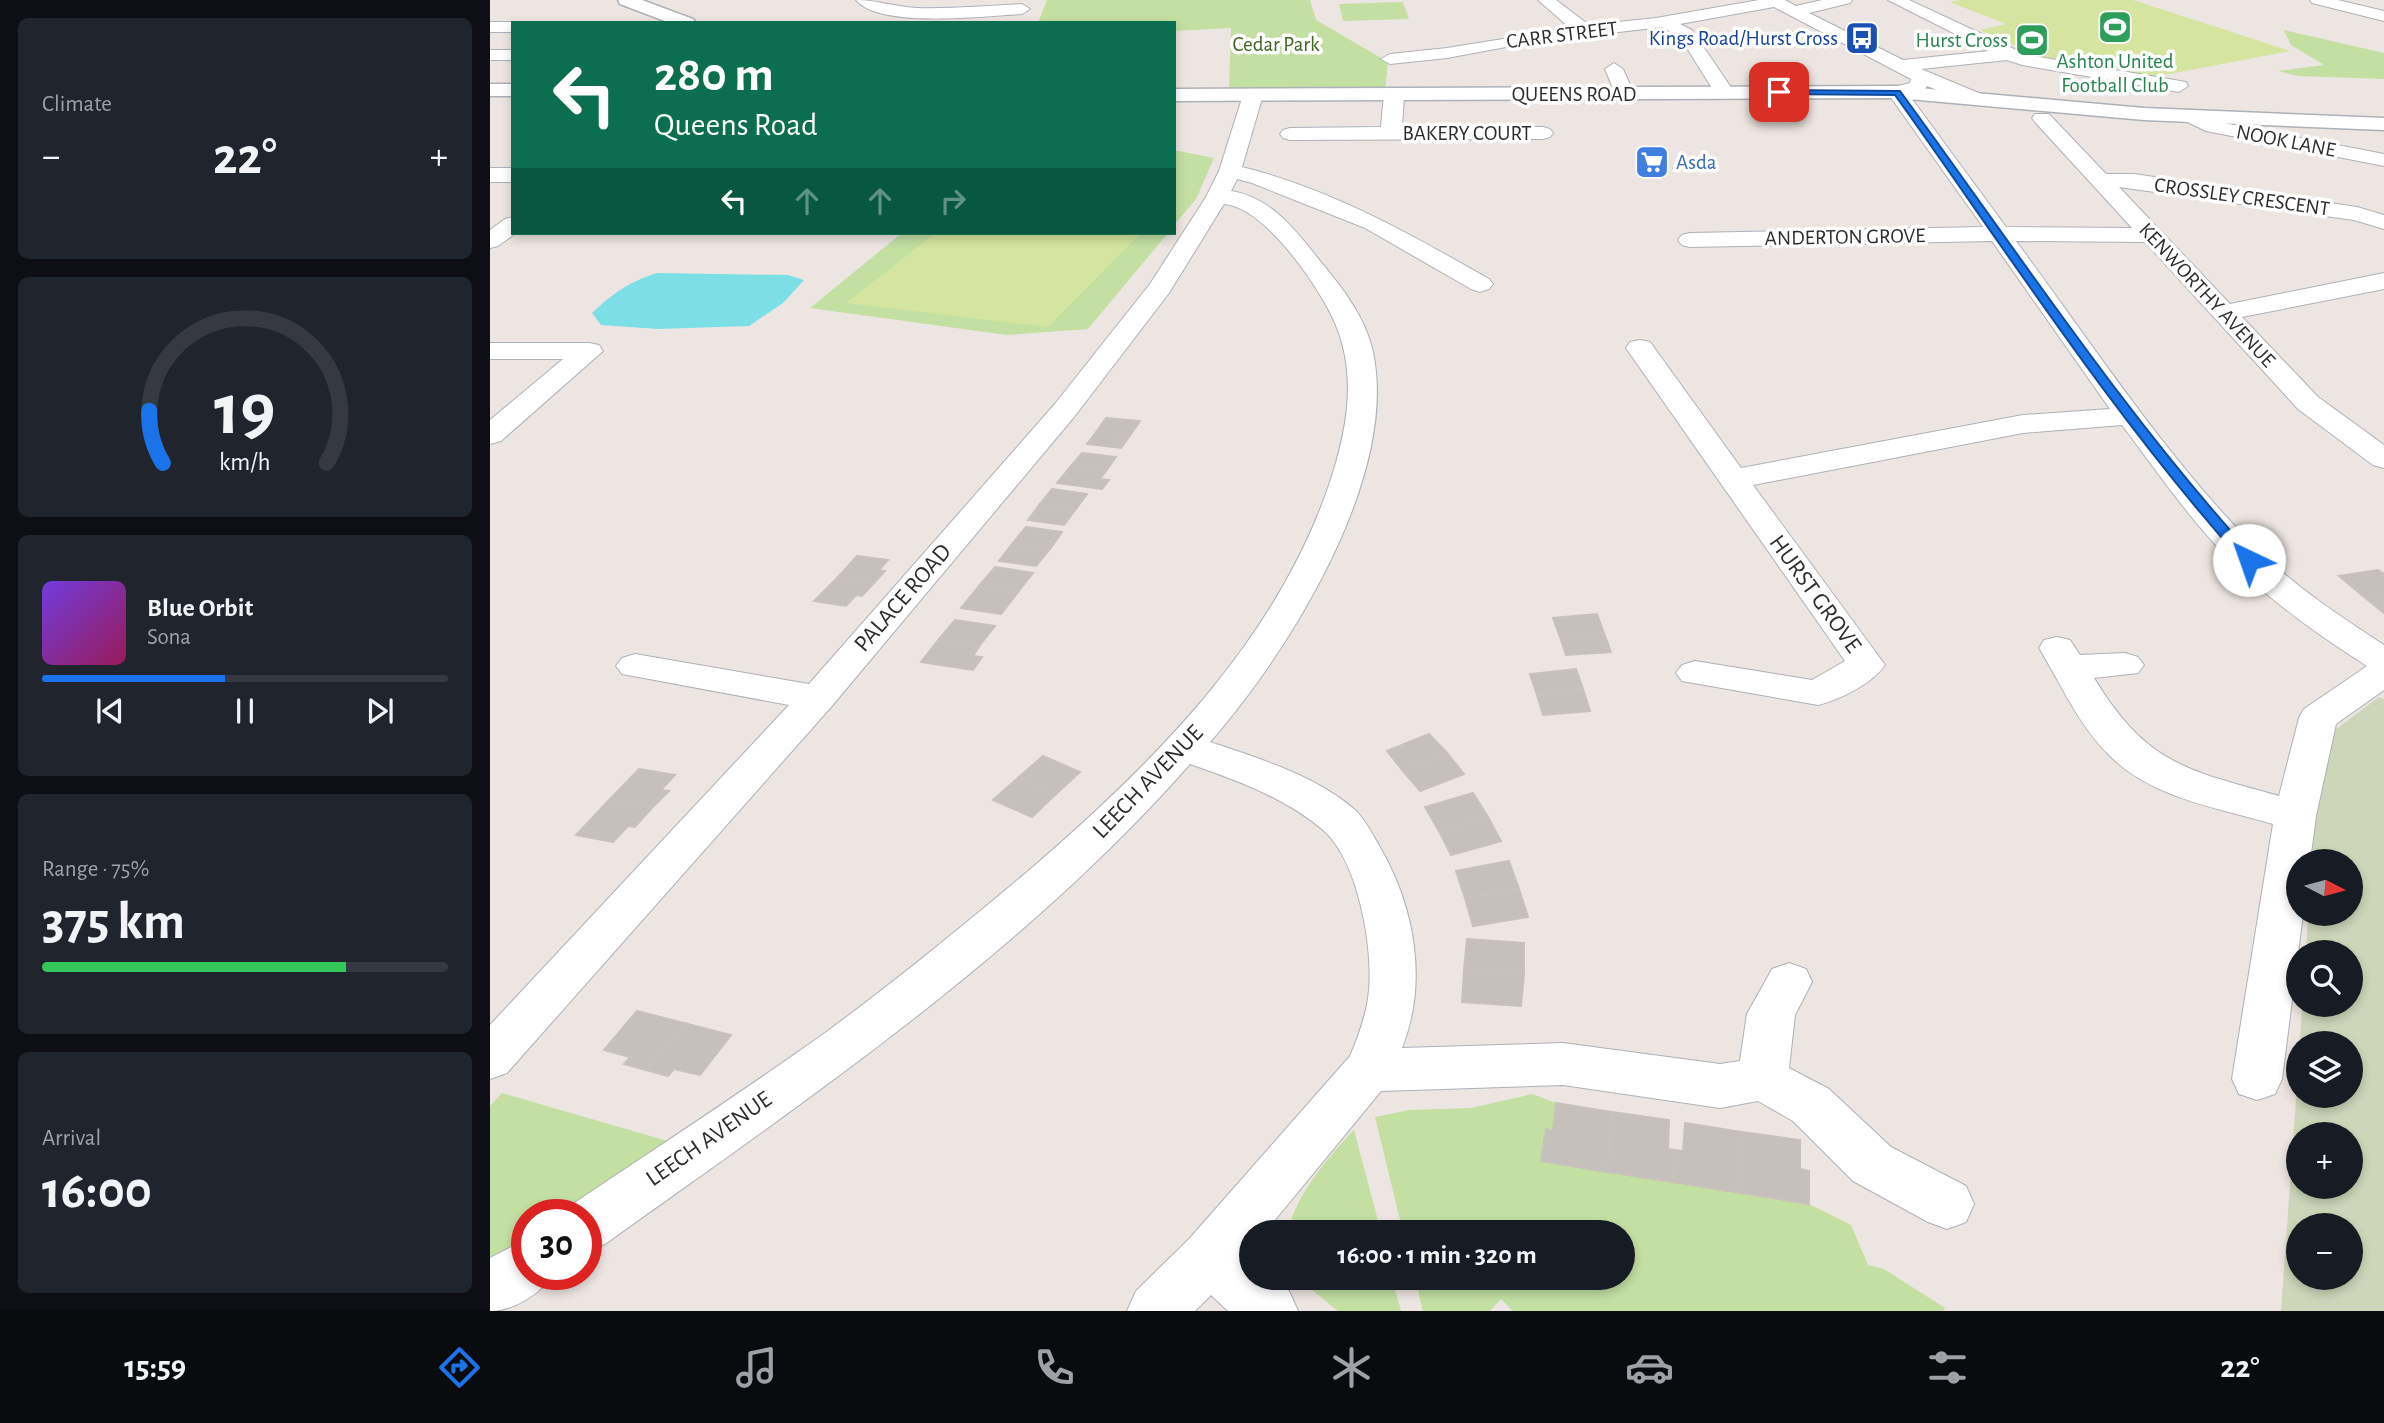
<!DOCTYPE html>
<html lang="en">
<head>
<meta charset="utf-8">
<style>
  :root { --surface:#171b24; --page:#20242c; --text:#f1f3f6; --muted:#9ea1a6; --line:#363941; --accent:#1a73e8 }
  body { margin:0; font-family:"Alegreya Sans",sans-serif; background:var(--page); color:var(--text); height:100vh; display:flex; flex-direction:column; font-size:26px; white-space:nowrap }
  * { box-sizing:border-box; margin:0 }
  p { font-size:23px; color:var(--muted) }
  .icon { flex:none; width:38px; height:38px; fill:none; stroke:currentColor; stroke-width:2; stroke-linecap:round; stroke-linejoin:round }
  .map { position:relative; flex:1; overflow:hidden }
  .sheet { display:flex; flex-direction:column; gap:18px; padding:18px; background:#0d0f14; width:490px }
  .sheet>* { flex:none }
  .banner { position:absolute; left:21px; top:21px; width:665px; height:214px; border-radius:0px; box-shadow:0 4px 10px #0003; background:#0b6e4f; color:#fff; overflow:hidden }
  .needle { width:46px; rotate:96deg }
  .controls { position:absolute; left:1796px; top:849px; display:grid; gap:14px }
  .controls a { display:grid; place-items:center; width:77px; height:77px; border-radius:50%; background:var(--surface); box-shadow:0 4px 10px #0003; font-size:35px }
  .speed { position:absolute; left:21px; top:1199px; display:flex; gap:14px; font-size:35px; font-weight:700; text-align:center }
  .speed>* { display:grid; place-content:center; width:91px; height:91px; border-radius:50%; background:var(--surface); box-shadow:0 4px 10px #0003; line-height:1 }
  .speed .limit { border:10px solid #d22; background:#fff; color:#111 }
  .pin { position:absolute; display:grid; place-items:center; width:60px; height:60px; color:#fff; margin:-30px; border-radius:14px; box-shadow:0 4px 10px #0006 }
  .me { position:absolute; width:77px; margin:-38px; rotate:318deg; stroke-linejoin:round; filter:drop-shadow(0 0 5px #0008) }
  .turn { display:flex; align-items:center; gap:24px; height:147px; padding:0 28px; font-size:32px }
  .turn .icon { width:91px; height:91px; stroke-width:2.5 }
  .turn b { display:block; font-size:49px; line-height:60px }
  .lanes { display:flex; align-items:center; height:66px; padding:0 28px; background:#0003; justify-content:center; gap:35px; direction:ltr }
  .lanes .off { opacity:.35 }
  .big { font-size:52px; font-weight:700; line-height:1.1 }
  .sheet .tile { flex:1; display:flex; flex-direction:column; justify-content:center; gap:10px; min-width:0; padding:0 24px; border-radius:10px; background:var(--page) }
  .sheet .dial { align-items:center; gap:0 }
  .dial svg { height:182px; overflow:visible; fill:none; stroke:var(--line); stroke-width:7; stroke-linecap:round; text-anchor:middle }
  .dial text { fill:var(--text); stroke:none }
  .song { display:flex; align-items:center; gap:21px }
  .cover { width:84px; height:84px; border-radius:10px; background:linear-gradient(135deg,hsl(260 70% 55%),hsl(330 70% 35%)) }
  .played { height:7px; border-radius:4px; background:linear-gradient(90deg,var(--accent) 45%,var(--line) 45%) }
  .keys { display:flex; justify-content:space-around; direction:ltr }
  .heat { display:flex; justify-content:space-between; align-items:center; font-size:38px; direction:ltr }
  .charge { height:10px; border-radius:5px; background:linear-gradient(90deg,#34c759 75%,var(--line) 0) }
  .trip { position:absolute; left:749px; top:1220px; width:396px; height:70px; border-radius:35px; background:var(--surface); box-shadow:0 4px 10px #0003; font-weight:700; line-height:70px; text-align:center }
  .dock { display:flex; height:112px; justify-content:space-around; align-items:center; background:#090b0e; color:var(--muted) }
  .dock .icon { width:49px; height:49px }
  .dock .on { color:var(--accent) }
  .dock b { font-size:32px; color:var(--text) }
  main { display:flex; flex:1; min-height:0 }
  .map>svg:first-child { display:block }
</style>
</head>
<body>
<main>
<section class="sheet">
<div class="tile"><p>Climate</p>
<div class="heat"><a>−</a><b class="big">22°</b><a>+</a></div>
</div>
<div class="tile dial"><svg viewBox="0 0 100 80">
<path d="M14 69A42 42 0 1 1 86 69"/>
<path d="M14 69A42 42 0 0 1 8 46" stroke="#1a73e8"/>
<text x="50" y="56" font-size="32" font-weight="700">19</text>
<text x="50" y="72" font-size="11">km/h</text>
</svg></div>
<div class="tile">
<div class="song"><i class="cover"></i><div><b>Blue Orbit</b><p>Sona</p></div></div>
<div class="played"></div>
<div class="keys"><svg class="icon" aria-label="previous" viewBox="0 0 24 24"><path d="M18 5L8 12l10 7zM5 5v14"/></svg><svg class="icon" aria-label="pause" viewBox="0 0 24 24"><path d="M8 5v14M16 5v14"/></svg><svg class="icon" aria-label="next" viewBox="0 0 24 24"><path d="M6 5l10 7-10 7zM19 5v14"/></svg></div>
</div>
<div class="tile"><p>Range · 75%</p><b class="big">375 km</b><div class="charge"></div></div>
<div class="tile"><p>Arrival</p><b class="big">16:00</b></div>
</section>
<div class="map">
<svg width="1894" height="1311" viewBox="0 0 1894 1311">
  <rect width="100%" height="100%" fill="#ede5e1"/>
  <g fill="#c3dfa2">
    <polygon points="557,0 820,0 826,20 898,62 895,90 739,89 741,28 684,31 684,23 548,23"/>
    <polygon points="913,2 919,19 853,21 849,4"/>
    <polygon points="1794,30 1894,53 1894,79 1808,76 1788,71 1834,65 1801,45"/>
    <polygon points="684,150 724,158 706,199 684,225"/>
    <polygon points="412,233 678,233 598,329 517,335 320,308"/>
    <polygon points="12,1093 181,1142 73,1214 37,1214 37,1239 0,1262 0,1106"/>
    <polygon points="1042,1094 1066,1103 1063,1131 1056,1130 1052,1161 1319,1204 1361,1225 1378,1265 1394,1269 1455,1308 1453,1311 1023,1311 1011,1299 1000,1311 933,1311 925,1278 1132,1278 1132,1232 913,1232 885,1117 919,1110 981,1108"/>
    <path d="M 864,1130 L 891,1232 L 799,1232 C 800,1202 843,1151 864,1130 Z"/>
    <polygon points="811,1278 902,1278 911,1311 848,1311 815,1284"/>
  </g>
  <path fill="#cdd6b9" fill-rule="evenodd" d="M 1889,697 L 1894,699 L 1894,1311 L 1791,1311 L 1808,1071 L 1808,1096 L 1860,1096 L 1860,1043 L 1810,1043 L 1812,1005 L 1860,1004 L 1860,952 L 1816,952 L 1818,914 L 1860,914 L 1860,861 L 1822,861 L 1830,741 ZM 1808,1134 L 1860,1134 L 1860,1186 L 1808,1186 ZM 1808,1225 L 1860,1225 L 1860,1278 L 1808,1278 Z"/>
  <g fill="#d5e59f">
    <polygon points="1471,0 1643,0 1800,51 1658,78 1557,60 1490,30 1516,24 1460,2"/>
    <polygon points="446,233 651,233 558,327 356,303"/>
  </g>
  <path fill="#7ddfe6" d="M 167,273 L 298,275 L 314,280 L 293,303 L 259,326 L 168,329 L 111,325 L 102,313 C 123,293 139,282 167,273 Z"/>
  <g fill="#c6c0bc" stroke="#c9c1ba" stroke-width="2">
    <polygon points="616,418 650,421 641,434 607,431"/>
    <polygon points="607,431 641,434 631,448 597,444"/>
    <polygon points="592,453 626,457 616,471 581,466"/>
    <polygon points="581,466 616,471 610,479 619,480 612,489 567,483"/>
    <polygon points="562,489 597,494 586,509 550,504"/>
    <polygon points="550,504 586,509 574,525 538,520"/>
    <polygon points="536,527 572,532 560,549 522,544"/>
    <polygon points="522,544 560,549 546,566 509,561"/>
    <polygon points="367,556 398,560 389,570 395,571 384,583 347,578"/>
    <polygon points="505,567 543,573 528,592 489,586"/>
    <polygon points="1888,570 1894,574 1894,593 1873,596 1849,576"/>
    <polygon points="347,578 384,583 372,596 366,595 356,606 324,601"/>
    <polygon points="489,586 528,592 511,614 471,608"/>
    <polygon points="1894,593 1894,613 1873,596"/>
    <polygon points="1107,614 1114,633 1070,637 1063,618"/>
    <polygon points="465,620 505,626 490,645 449,639"/>
    <polygon points="1114,633 1121,652 1076,655 1070,637"/>
    <polygon points="449,639 490,645 483,656 492,657 483,670 431,662"/>
    <polygon points="1086,669 1093,689 1047,695 1040,674"/>
    <polygon points="1093,689 1100,711 1053,715 1047,695"/>
    <polygon points="939,734 957,753 913,771 897,751"/>
    <polygon points="957,753 974,774 930,791 913,771"/>
    <polygon points="553,756 590,772 566,794 529,777"/>
    <polygon points="149,769 185,775 171,790 179,791 162,808 118,801"/>
    <polygon points="529,777 566,794 542,817 503,800"/>
    <polygon points="983,793 998,817 949,831 935,807"/>
    <polygon points="118,801 162,808 145,827 138,826 123,842 86,835"/>
    <polygon points="998,817 1011,841 961,855 949,831"/>
    <polygon points="1019,861 1029,889 975,898 966,871"/>
    <polygon points="1029,889 1038,917 983,926 975,898"/>
    <polygon points="977,939 1034,943 1034,974 974,970"/>
    <polygon points="974,970 1034,974 1031,1006 972,1002"/>
    <polygon points="147,1011 194,1023 156,1070 134,1064 140,1057 114,1050"/>
    <polygon points="194,1023 241,1035 210,1075 184,1069 178,1076 156,1070"/>
    <polygon points="1066,1103 1122,1112 1117,1172 1051,1161 1056,1129 1063,1131"/>
    <polygon points="1122,1112 1179,1120 1178,1149 1185,1150 1183,1182 1117,1172"/>
    <polygon points="1195,1123 1252,1132 1251,1193 1183,1182 1185,1150 1193,1151"/>
    <polygon points="1252,1132 1310,1140 1310,1169 1319,1171 1319,1204 1251,1193"/>
  </g>
  <g fill="none" stroke-linecap="round" stroke-linejoin="round">
    <g stroke="#adb1b8" stroke-width="2">
      <g id="minor">
        <path d="M 366,0 C 387,0 405,7 426,8 C 461,9 497,6 532,4 L 540,9 L 532,14 C 495,16 390,29 366,0 Z"/>
        <path d="M 1048,0 L 1066,0 L 1099,25 L 1166,18 L 1269,0 L 1295,0 L 1306,6 L 1332,0 L 1362,0 L 1360,3 L 1319,13 L 1413,60 L 1499,51 L 1398,0 L 1419,0 L 1537,55 L 1696,82 L 1698,86 L 1689,92 L 1532,65 L 1517,60 L 1431,69 L 1491,94 L 1494,98 L 1484,104 L 1437,86 L 1434,91 L 1419,95 L 1516,227 L 1642,228 L 1545,122 L 1542,118 L 1545,114 L 1559,114 L 1616,174 L 1644,174 L 1867,207 L 1894,215 L 1894,229 L 1864,220 L 1629,187 L 1740,304 L 1894,273 L 1894,289 L 1752,317 L 1828,397 L 1894,445 L 1894,468 L 1883,465 L 1808,409 L 1655,242 L 1526,241 C 1603,345 1678,461 1770,552 C 1807,588 1851,617 1894,645 L 1894,690 L 1846,724 L 1826,816 L 1820,861 L 1808,861 L 1808,914 L 1813,914 L 1792,1079 L 1785,1094 L 1767,1100 L 1749,1094 L 1742,1079 L 1783,824 C 1728,808 1662,798 1620,756 C 1589,726 1571,684 1549,648 L 1554,640 L 1567,637 L 1580,640 L 1590,655 L 1635,653 L 1648,657 L 1654,665 L 1648,673 L 1604,678 C 1657,765 1697,770 1789,796 L 1809,718 L 1814,709 L 1877,666 C 1831,637 1787,606 1748,568 C 1704,526 1669,474 1632,425 L 1533,433 L 1263,485 L 1395,665 C 1382,684 1349,700 1328,705 L 1192,681 L 1186,673 L 1192,665 L 1205,661 L 1322,680 L 1355,661 L 1136,348 L 1140,342 L 1150,340 L 1160,342 L 1251,468 L 1533,415 L 1620,409 L 1502,241 L 1200,247 L 1192,245 L 1188,240 L 1192,235 L 1200,233 L 1493,227 L 1397,92 L 1400,88 L 1420,83 L 1421,79 L 1284,7 L 1190,24 L 1202,30 L 1244,92 L 1234,98 L 1227,96 L 1190,37 L 1172,27 L 1042,42 L 957,58 L 900,64 L 891,59 L 900,54 L 957,48 L 1080,28 Z"/>
        <polygon points="1820,0 1848,0 1894,11 1894,21 1822,3"/>
        <polygon points="0,22 23,22 26,23 23,23 23,32 0,32"/>
        <rect x="0" y="50" width="23" height="10"/>
        <polygon points="1124,63 1133,69 1144,94 1141,98 1127,98 1115,69"/>
        <path d="M 763,89 L 773,95 L 752,167 C 841,189 920,234 999,279 L 1003,284 L 999,289 L 990,292 L 981,289 L 875,228 L 762,183 L 747,179 L 741,191 C 781,197 806,231 830,261 C 851,286 876,318 883,352 C 909,476 799,652 720,742 C 768,758 824,775 864,809 C 875,819 883,835 891,849 C 925,909 938,982 912,1048 L 1073,1043 L 1230,1064 L 1250,1061 L 1257,1014 L 1282,969 L 1299,963 L 1316,969 L 1322,982 L 1305,1015 L 1299,1068 L 1339,1089 L 1401,1147 L 1476,1186 L 1484,1204 L 1476,1222 L 1457,1229 L 1438,1222 L 1363,1181 L 1303,1121 L 1268,1101 L 1230,1108 L 1073,1085 L 891,1091 L 775,1232 L 761,1232 L 761,1249 L 757,1254 L 761,1257 L 761,1278 L 784,1278 L 799,1291 L 808,1311 L 738,1311 L 721,1295 L 705,1311 L 637,1311 L 646,1291 L 700,1238 L 860,1056 C 869,1035 877,1013 879,990 C 883,946 868,860 833,830 C 796,798 746,780 700,764 C 535,952 318,1099 115,1244 L 96,1251 L 96,1214 L 74,1214 L 77,1208 C 164,1149 253,1092 339,1030 C 407,980 473,926 537,872 C 662,765 787,641 840,482 C 860,421 869,362 836,305 C 818,273 772,207 734,204 L 679,293 L 584,417 L 341,707 L 17,1073 L 0,1079 L 0,1025 L 299,705 L 132,674 L 126,666 L 132,658 L 145,654 L 319,684 L 564,405 L 660,284 L 716,197 L 729,171 L 753,95 Z"/>
        <polygon points="904,89 914,95 912,127 1053,127 1060,129 1063,133 1060,137 1053,139 800,140 793,138 790,134 793,130 800,128 891,127 894,95"/>
        <polygon points="1700,110 1729,122 1894,154 1894,166 1716,131 1693,120 1690,116 1693,112"/>
        <rect x="0" y="168" width="23" height="14"/>
        <polygon points="23,217 23,233 26,233 8,246 0,248 0,230 15,219"/>
        <polygon points="0,343 99,343 109,345 113,351 11,441 0,444 0,420 73,359 0,359"/>
        <path d="M 37,1239 L 37,1274 L 61,1274 C 53,1294 22,1311 0,1311 L 0,1258 Z"/>
      </g>
    </g>
    <g stroke="#adb1b8" stroke-width="3">
      <g id="secondary">
        <polygon points="128,0 152,0 203,19 206,23 180,23 130,4"/>
        <rect x="0" y="84" width="23" height="12"/>
        <polygon points="1407,86 1654,108 1894,118 1894,130 1654,120 1407,98 684,101 684,89"/>
      </g>
    </g>
    <use href="#minor" fill="#fff" fill-rule="evenodd"/>
    <use href="#secondary" fill="#fff" fill-rule="evenodd"/>
  </g>
  <path fill="#1a73e8" stroke="#114b97" stroke-width="2" d="M 1289,90 L 1410,91 C 1525,248 1633,413 1764,557 L 1766,560 L 1764,563 L 1754,563 C 1624,418 1518,253 1405,95 L 1286,94 Z"/>
  <defs>
    <g id="stadium-square" transform="scale(1.75)"><rect x="-9" y="-9" width="18" height="18" rx="4" fill="#2e9e5b" stroke="#fff"/><path d="M0-5a6.5 5 0 1 0 0 10a6.5 5 0 1 0 0-10ZM-3.5-1.8h7v3.6h-7Z" fill="#fff"/></g>
    <g id="bus-square" transform="scale(1.75)"><rect x="-9" y="-9" width="18" height="18" rx="4" fill="#1a4fb4" stroke="#fff"/><path d="M-5-6H5V4H4V6H2V4H-2V6H-4V4H-5ZM-3.5-4V0h7V-4ZM-3.5 1.2v1.5H-2V1.2ZM2 1.2v1.5H3.5V1.2Z" fill="#fff"/></g>
    <g id="supermarket-square" transform="scale(1.75)"><rect x="-9" y="-9" width="18" height="18" rx="4" fill="#3f7fe0" stroke="#fff"/><path d="M-6-5.5h2.5l.6 2H6L4.5 2H-2.5L-4.4-4H-6ZM-1.5 3.2a1.3 1.3 0 1 0 .1 0ZM3 3.2a1.3 1.3 0 1 0 .1 0Z" fill="#fff"/></g>
  </defs>
  <g fill-rule="evenodd">
    <use href="#stadium-square" x="1625" y="27"/>
    <use href="#bus-square" x="1372" y="38"/>
    <use href="#stadium-square" x="1542" y="40"/>
    <use href="#supermarket-square" x="1162" y="162"/>
  </g>
  <g text-anchor="middle" dominant-baseline="central" stroke-width="7" stroke-linejoin="round" paint-order="stroke">
    <g font-size="21" fill="#2d2d2d" stroke="#fff">
      <text transform="translate(1072 35) rotate(-7)">CARR STREET</text>
      <text x="1084" y="94">QUEENS ROAD</text>
      <text x="977" y="133">BAKERY COURT</text>
      <text transform="translate(1796 141) rotate(11)">NOOK LANE</text>
      <text transform="translate(1752 197) rotate(8)">CROSSLEY CRESCENT</text>
      <text transform="translate(1355 237) rotate(-1)">ANDERTON GROVE</text>
      <text transform="translate(1717 295) rotate(47)">KENWORTHY AVENUE</text>
    </g>
    <g font-size="21" fill="#164399" stroke="#fff" text-anchor="end">
      <text x="1348" y="38">Kings Road/Hurst Cross</text>
    </g>
    <g font-size="21" fill="#27864d" stroke="#fff" text-anchor="end">
      <text x="1518" y="40">Hurst Cross</text>
      <text x="1625" y="61" text-anchor="middle">Ashton United<tspan x="1625" dy="24">Football Club</tspan></text>
    </g>
    <g font-size="21" fill="#3d6621" stroke="#fff">
      <text x="786" y="44">Cedar Park</text>
    </g>
    <g font-size="21" fill="#366cbe" stroke="#fff" text-anchor="start">
      <text x="1186" y="162">Asda</text>
    </g>
    <g font-size="24" fill="#2d2d2d" stroke="#fff">
      <text transform="translate(1325 594) rotate(54)">HURST GROVE</text>
      <text transform="translate(413 598) rotate(-49)">PALACE ROAD</text>
      <text transform="translate(658 782) rotate(-46)">LEECH AVENUE</text>
      <text transform="translate(219 1139) rotate(-35)">LEECH AVENUE</text>
    </g>
  </g>
</svg>
<div class="controls">
<a><svg class="needle" viewBox="-14 -14 28 28"><path d="M0-13l5 13h-10z" fill="#e53935"/><path d="M0 13l5-13h-10z" fill="#9ea1a6"/></svg></a>
<a><svg class="icon" aria-label="search" viewBox="0 0 24 24"><circle cx="10" cy="10" r="6"/><path d="M15 15l6 6"/></svg></a>
<a><svg class="icon" aria-label="layers" viewBox="0 0 24 24"><path d="M12 4l9 5-9 5-9-5zM3 14l9 5 9-5"/></svg></a>
<a>+</a>
<a>−</a>
</div>
<div class="speed"><div class="limit">30</div></div>
<div class="pin" style="left:1289px;top:92px;background:#d93025"><svg class="icon" aria-label="arrive" viewBox="0 0 24 24"><path d="M6 21V4h12l-3 4 3 4H6"/></svg></div>
<svg class="me" style="left:1759px;top:560px" viewBox="-20 -20 40 40"><circle r="19" fill="#fff"/><path d="M0-13L10 11 0 6-10 11z" fill="#1a73e8"/></svg>
<div class="trip">16:00 · 1 min · 320 m</div>
<div class="banner">
<div class="turn"><svg class="icon" aria-label="left" viewBox="0 0 24 24"><path d="M17 20v-9H6M10 6l-5 5 5 5"/></svg><div><b>280 m</b>Queens Road</div></div>
<div class="lanes"><svg class="icon" aria-label="left" viewBox="0 0 24 24"><path d="M17 20v-9H6M10 6l-5 5 5 5"/></svg><svg class="icon off" aria-label="ahead" viewBox="0 0 24 24"><path d="M12 20V5M6 11l6-6 6 6"/></svg><svg class="icon off" aria-label="ahead" viewBox="0 0 24 24"><path d="M12 20V5M6 11l6-6 6 6"/></svg><svg class="icon off" aria-label="right" viewBox="0 0 24 24"><path d="M7 20v-9h11M14 6l5 5-5 5"/></svg></div>
</div>
</div>
</main>
<nav class="dock">
<b>15:59</b>
<svg class="icon on" aria-label="directions" viewBox="0 0 24 24"><path d="M12 3l9 9-9 9-9-9zM9 14v-3h6M13 9l2 2-2 2"/></svg>
<svg class="icon" aria-label="music" viewBox="0 0 24 24"><path d="M9 18V5l10-2v13"/><circle cx="6" cy="18" r="3"/><circle cx="16" cy="16" r="3"/></svg>
<svg class="icon" aria-label="phone" viewBox="0 0 24 24"><path d="M5 4h4l2 5-3 2q2 4 5 5l2-3 5 2v4C11 20 4 13 5 4z"/></svg>
<svg class="icon" aria-label="climate" viewBox="0 0 24 24"><path d="M12 3v18M4 7l16 10M4 17L20 7"/></svg>
<svg class="icon" aria-label="car" viewBox="0 0 24 24"><path d="M5 17H2v-5l4-1 3-4h7l3 4 3 1v5h-3M9 17h6M6 11h13"/><circle cx="7" cy="17" r="2"/><circle cx="17" cy="17" r="2"/></svg>
<svg class="icon" aria-label="filters" viewBox="0 0 24 24"><path d="M4 7h16M4 17h16"/><circle cx="9" cy="7" r="2"/><circle cx="15" cy="17" r="2"/></svg>
<b>22°</b>
</nav>
</body>
</html>
